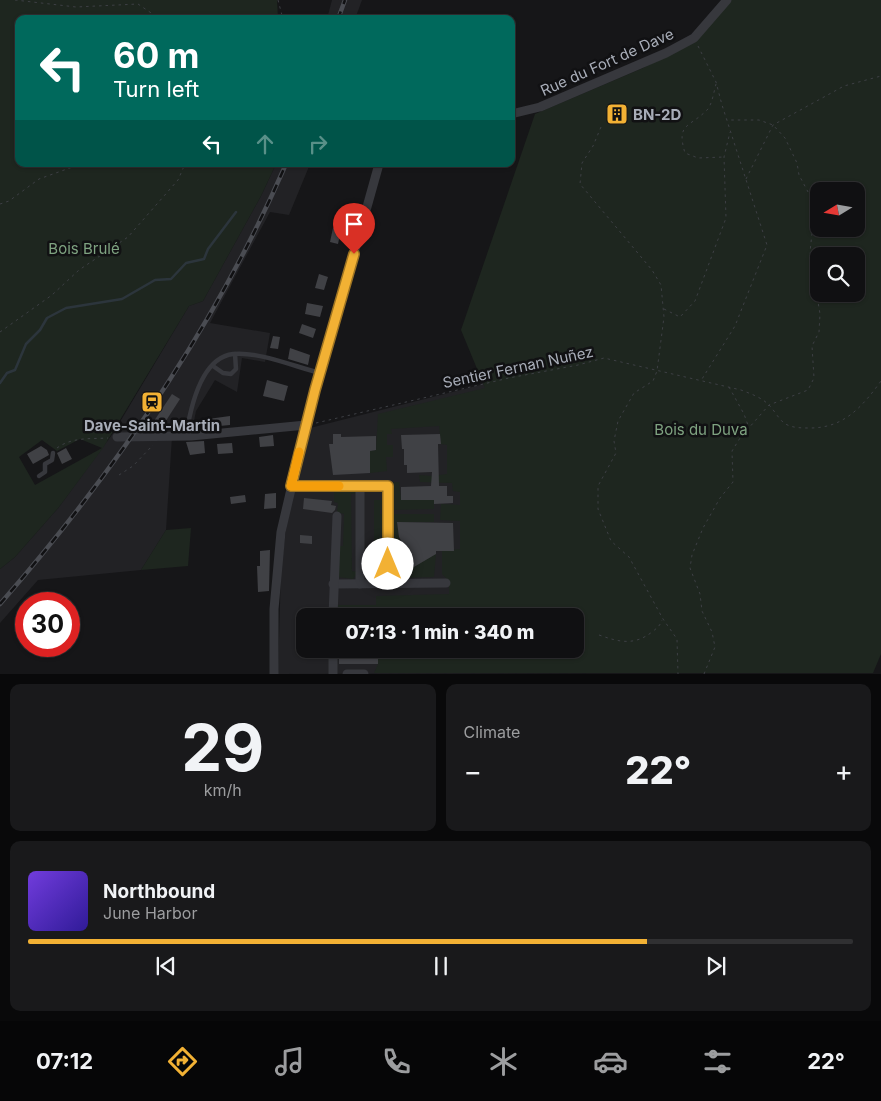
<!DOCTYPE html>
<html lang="en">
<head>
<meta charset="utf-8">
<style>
  :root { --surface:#101012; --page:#19191b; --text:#f1f3f6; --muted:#9c9d9f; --line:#303032; --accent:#f2b134 }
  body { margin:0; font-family:Inter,sans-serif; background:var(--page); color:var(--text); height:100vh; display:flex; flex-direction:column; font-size:19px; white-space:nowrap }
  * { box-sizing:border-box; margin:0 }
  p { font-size:16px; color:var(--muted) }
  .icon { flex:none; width:28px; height:28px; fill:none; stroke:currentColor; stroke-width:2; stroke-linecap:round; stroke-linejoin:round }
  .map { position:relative; height:674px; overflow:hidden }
  .side { display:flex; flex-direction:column; gap:10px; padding:10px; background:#09090a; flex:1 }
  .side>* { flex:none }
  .guide { position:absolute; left:15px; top:15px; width:500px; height:152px; border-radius:10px; box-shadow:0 1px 4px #0004,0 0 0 1px var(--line); background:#00695c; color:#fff; overflow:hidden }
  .needle { width:32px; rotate:259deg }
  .fabs { position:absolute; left:810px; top:182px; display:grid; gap:10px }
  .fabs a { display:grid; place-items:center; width:55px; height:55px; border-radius:10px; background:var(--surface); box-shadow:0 1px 4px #0004,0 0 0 1px var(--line); font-size:25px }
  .speed { position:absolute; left:15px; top:592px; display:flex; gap:10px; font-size:25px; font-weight:700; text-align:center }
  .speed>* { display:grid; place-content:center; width:65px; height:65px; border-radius:50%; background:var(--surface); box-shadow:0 1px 4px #0004,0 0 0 1px var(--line); line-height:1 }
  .speed .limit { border:8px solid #d22; background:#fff; color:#111 }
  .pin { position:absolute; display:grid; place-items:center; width:42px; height:42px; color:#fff; margin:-51px -21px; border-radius:50% 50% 50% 0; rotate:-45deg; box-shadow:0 0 5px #0007 }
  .pin .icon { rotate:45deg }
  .me { position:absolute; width:55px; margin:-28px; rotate:0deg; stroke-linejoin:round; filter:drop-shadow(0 0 4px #0008) }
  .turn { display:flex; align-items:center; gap:18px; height:105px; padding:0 15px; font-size:22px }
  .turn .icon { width:65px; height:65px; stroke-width:2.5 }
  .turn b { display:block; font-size:35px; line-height:42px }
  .lanes { display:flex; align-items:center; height:48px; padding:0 15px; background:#0003; justify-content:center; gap:25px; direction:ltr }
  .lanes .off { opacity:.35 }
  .big { font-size:38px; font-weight:800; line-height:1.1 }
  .side .card { flex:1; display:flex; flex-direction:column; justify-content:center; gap:8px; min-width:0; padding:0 18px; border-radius:10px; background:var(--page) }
  .side .dial { align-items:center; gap:0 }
  .dial b { font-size:65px; line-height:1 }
  .song { display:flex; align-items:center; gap:15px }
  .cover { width:60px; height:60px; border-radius:8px; background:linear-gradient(135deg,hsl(260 70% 55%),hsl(250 70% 35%)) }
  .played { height:5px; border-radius:2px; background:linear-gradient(90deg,var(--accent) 75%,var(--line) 75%) }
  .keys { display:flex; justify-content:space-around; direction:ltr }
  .heat { display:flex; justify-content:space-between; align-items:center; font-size:28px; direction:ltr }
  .side .tiles { flex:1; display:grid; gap:10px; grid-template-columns:1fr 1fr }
  .card:last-child { grid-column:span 2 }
  .trip { position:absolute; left:296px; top:608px; width:288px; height:50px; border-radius:10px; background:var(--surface); box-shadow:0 1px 4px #0004,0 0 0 1px var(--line); font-weight:800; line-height:50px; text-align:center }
  .menu { display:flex; height:80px; justify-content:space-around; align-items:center; background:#060607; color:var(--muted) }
  .menu .icon { width:35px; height:35px }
  .menu .on { color:var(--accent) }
  .menu b { font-size:22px; color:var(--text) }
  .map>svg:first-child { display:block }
</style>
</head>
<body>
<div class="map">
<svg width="881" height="674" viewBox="0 0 881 674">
  <rect width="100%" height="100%" fill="#161618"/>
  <g fill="#222225" fill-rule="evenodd">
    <polygon points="332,0 362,0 355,19 327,19"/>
    <polygon points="276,164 310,164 289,215 270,212 210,323 270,333 265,362 242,358 237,392 215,380 196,411 191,436 172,437 166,530 141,570 38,580 0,623 0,569 15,557 59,507 114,432 189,306 203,301 261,196"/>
    <path d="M 484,384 L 602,673 L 278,674 L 281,570 L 288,513 L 310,428 ZM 305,616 L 575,616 L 575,649 L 305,649 Z"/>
  </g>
  <g fill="#1e261f" fill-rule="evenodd">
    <path d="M 0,0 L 277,0 L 278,19 L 19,19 L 19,164 L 276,164 L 261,196 L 203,301 L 189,306 L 103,448 L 59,507 L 15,557 L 0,569 ZM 80,439 L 102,448 L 35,485 L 19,457 L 42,440 L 57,451 Z"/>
    <path d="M 731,0 L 881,0 L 881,654 L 873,673 L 374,673 L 378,664 L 378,649 L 575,649 L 575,616 L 378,616 L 377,612 L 338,613 L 338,605 L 376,605 L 376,596 L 449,594 L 449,581 L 442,574 L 442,551 L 460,549 L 460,521 L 440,520 L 441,504 L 460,505 L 460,492 L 453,491 L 452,483 L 420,482 L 419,475 L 432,476 L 447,474 L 447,445 L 441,444 L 439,426 L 391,429 L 392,434 L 387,434 L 387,445 L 393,445 L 393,457 L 386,457 L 387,471 L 370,473 L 370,451 L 376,450 L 378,414 L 485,388 L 461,330 L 535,114 L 643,68 L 695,41 ZM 819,191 L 856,191 L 856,229 L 819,229 ZM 819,256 L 856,256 L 856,294 L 819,294 Z"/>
    <polygon points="392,482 399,482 401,500 434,500 434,509 392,510"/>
    <polygon points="334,490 354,490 357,493 351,494 352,571 358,572 353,579 338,577 339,546 343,546 344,514 337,512 338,503 334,502"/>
    <polygon points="374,500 384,500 384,510 380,510 380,514 384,514 385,568 374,568"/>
    <polygon points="392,514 434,514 434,522 397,522 399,539 408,552 397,558 401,566 398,567 402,574 436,554 434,577 395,578 392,575"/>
    <polygon points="191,528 188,566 141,570 166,530"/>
  </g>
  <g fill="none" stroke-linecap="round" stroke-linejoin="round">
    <polyline stroke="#2c353c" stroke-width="2.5" points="0,383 7,373 15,370 26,344 40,330 47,318 66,308 122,299 155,280 171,279 186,263 204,259 208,249 236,212"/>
  </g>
  <g fill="#404145">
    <polygon points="619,106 625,115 616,121 610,112"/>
    <polygon points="333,228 341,230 338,244 330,242"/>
    <polygon points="319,274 328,277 324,290 315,288"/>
    <polygon points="307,303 323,306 320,317 305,314"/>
    <polygon points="302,324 316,329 313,338 299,333"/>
    <polygon points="273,336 280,337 278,349 270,348"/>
    <polygon points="290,348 310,355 308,365 288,359"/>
    <polygon points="267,380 288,386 284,401 263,396"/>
    <polygon points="172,394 180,399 160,430 155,430 150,427"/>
    <polygon points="230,416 230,425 209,427 208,419"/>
    <polygon points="333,434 341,434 341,437 376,436 376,450 370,451 370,473 333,475 329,444 333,444"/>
    <polygon points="440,434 441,444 438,444 439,486 447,486 447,496 453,496 453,503 434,504 434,500 401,500 401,487 431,486 432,472 407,473 407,465 404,465 404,449 402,449 401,435"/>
    <polygon points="273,435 274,446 260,447 259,437"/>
    <polygon points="204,441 205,453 190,455 186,442"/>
    <polygon points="232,443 233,453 218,454 217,444"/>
    <polygon points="41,446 47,450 49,455 33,464 27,454"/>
    <polygon points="66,448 72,459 62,464 57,453"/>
    <polygon points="276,493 276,508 264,509 265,494"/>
    <polygon points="245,495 246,502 231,504 230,497"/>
    <polygon points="304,498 332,501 331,505 336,506 335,510 332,513 303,509"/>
    <polygon points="397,522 453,523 454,551 436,551 436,554 402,574 397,558 408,552 399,537"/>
    <polygon points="300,535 312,536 312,544 300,543"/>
    <polygon points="270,550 269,591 258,592 257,566 260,566 260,551"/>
    <rect x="339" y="649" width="39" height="15"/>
  </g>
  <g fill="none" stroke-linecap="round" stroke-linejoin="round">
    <g stroke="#3d3f44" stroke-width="1" stroke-dasharray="2.5 4" stroke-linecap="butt">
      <polyline points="15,0 76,7 138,4 160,19"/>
      <polyline points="278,0 283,19"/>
      <polyline points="698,46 716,82 722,105 767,245 735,326 702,379"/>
      <path d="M 716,84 C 714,91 712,105 707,110 C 689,128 676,123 685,153 L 698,158 L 724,157"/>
      <polyline points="601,127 593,146 582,163 580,184 652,270 661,285 664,317 657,371 653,381 634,393 618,421 614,441 616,453 598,486 598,509 611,541 629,557 663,619 677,639 678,674"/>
      <polyline points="746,179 773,125 844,86 881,76"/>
      <polyline points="0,204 9,201 39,179 81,164"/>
      <polyline points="664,309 680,317 695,301 726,218 724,157 730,132"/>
      <polyline points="0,332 52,295 79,270 128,237 178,180 185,164"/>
      <polyline points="729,387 744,414 749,428"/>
      <path d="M 316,423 L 509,378 L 578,365 L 604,358 L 741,390 C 751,394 761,397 769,405 C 774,410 778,418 784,423 C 791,428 801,428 810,428 C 844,428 862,407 881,381"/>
      <path d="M 57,448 C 72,437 90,439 108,438"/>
      <polyline points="119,475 133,466 153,445"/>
      <path d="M 599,635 C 619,642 634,646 652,632 C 657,628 660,626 662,620"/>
      <polyline points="704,674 715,647 712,632 702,611 700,594 690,568 692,555 703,528 720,498 733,482 732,451 740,438 769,405 808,390 814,378 812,346 819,332 820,314 810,252 815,205 799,175 797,163 785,138 773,125 759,120 727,120"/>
    </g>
    <g stroke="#37383d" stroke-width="4.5">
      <polyline points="213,366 223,373 231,374 236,369 235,354"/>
      <path d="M 186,436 C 190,410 200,358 233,354 C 257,351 296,367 320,373"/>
      <polyline points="39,476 45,472 45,464 52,460 53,453"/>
    </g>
    <g stroke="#37383d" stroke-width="9">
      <polyline points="511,114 540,107 666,53 694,38 727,0"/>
      <polyline points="117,437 191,436 306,425"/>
      <polyline points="291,486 388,486 388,584"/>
      <polyline points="360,486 360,584"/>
      <polyline points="333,584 446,583"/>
      <polyline points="333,616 337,516"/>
      <polyline points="274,674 274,609 281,532 306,425 379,164"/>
      <polyline points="333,674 333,649"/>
      <polyline points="347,674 364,674"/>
    </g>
    <g stroke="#4a4c52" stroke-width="4.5">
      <g id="rail">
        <polyline points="338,19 345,0"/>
        <path d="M 0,604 C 115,472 216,325 286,164"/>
      </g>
    </g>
    <use href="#rail" stroke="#111113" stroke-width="2.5" stroke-dasharray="8" stroke-linecap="butt"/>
  </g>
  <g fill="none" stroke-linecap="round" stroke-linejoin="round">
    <g stroke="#9d7322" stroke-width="12">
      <polyline id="route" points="354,254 315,390 291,486 388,486 388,564"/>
    </g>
    <use href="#route" stroke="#f2b134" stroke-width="9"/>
    <polyline stroke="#f59e0b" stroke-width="9" points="299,452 291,486 339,486"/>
  </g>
  <defs>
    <g id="building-square" transform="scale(1.125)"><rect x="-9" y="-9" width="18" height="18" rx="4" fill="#f2b134" stroke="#111113"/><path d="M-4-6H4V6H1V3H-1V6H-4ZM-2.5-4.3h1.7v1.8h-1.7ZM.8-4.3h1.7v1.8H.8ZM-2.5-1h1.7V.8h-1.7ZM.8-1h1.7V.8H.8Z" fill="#111"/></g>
    <g id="station-square" transform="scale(1.125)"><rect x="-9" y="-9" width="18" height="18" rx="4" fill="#f2b134" stroke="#111113"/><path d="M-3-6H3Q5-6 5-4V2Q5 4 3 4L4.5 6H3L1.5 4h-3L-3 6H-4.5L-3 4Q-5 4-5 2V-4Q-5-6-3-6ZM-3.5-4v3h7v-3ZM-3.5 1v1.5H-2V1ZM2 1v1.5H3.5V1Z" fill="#111"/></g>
  </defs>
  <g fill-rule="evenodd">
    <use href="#building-square" x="617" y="114"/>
    <use href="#station-square" x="152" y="402"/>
  </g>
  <g text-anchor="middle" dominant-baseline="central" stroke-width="5" stroke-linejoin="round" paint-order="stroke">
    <g font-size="15" fill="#a8adb8" stroke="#111113">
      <text transform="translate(607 62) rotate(-24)">Rue du Fort de Dave</text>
      <text transform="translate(518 367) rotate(-12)">Sentier Fernan Nuñez</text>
    </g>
    <g font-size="15" font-weight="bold" fill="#a8adb8" stroke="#111113" text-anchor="start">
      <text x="633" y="114">BN-2D</text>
      <text x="152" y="425" text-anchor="middle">Dave-Saint-Martin</text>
    </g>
    <g font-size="15" fill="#7fa381" stroke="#111113">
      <text x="84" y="248">Bois Brulé</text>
      <text x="701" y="429">Bois du Duva</text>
    </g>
  </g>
</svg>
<div class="fabs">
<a><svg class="needle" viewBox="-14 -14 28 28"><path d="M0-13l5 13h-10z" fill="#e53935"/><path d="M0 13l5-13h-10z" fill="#9c9d9f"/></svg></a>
<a><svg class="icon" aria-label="search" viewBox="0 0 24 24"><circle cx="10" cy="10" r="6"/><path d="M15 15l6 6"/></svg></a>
</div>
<div class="speed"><div class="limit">30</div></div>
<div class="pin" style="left:354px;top:254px;background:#d93025"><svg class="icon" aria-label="arrive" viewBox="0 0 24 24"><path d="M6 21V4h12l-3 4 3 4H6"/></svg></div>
<svg class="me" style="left:388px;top:564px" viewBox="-20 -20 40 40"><circle r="19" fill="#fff"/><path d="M0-13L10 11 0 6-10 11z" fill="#f2b134"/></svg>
<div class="trip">07:13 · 1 min · 340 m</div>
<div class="guide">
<div class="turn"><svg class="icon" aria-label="left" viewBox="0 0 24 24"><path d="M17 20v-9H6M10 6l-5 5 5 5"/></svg><div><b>60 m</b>Turn left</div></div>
<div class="lanes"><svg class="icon" aria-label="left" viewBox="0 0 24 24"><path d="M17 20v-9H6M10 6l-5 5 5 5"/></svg><svg class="icon off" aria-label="ahead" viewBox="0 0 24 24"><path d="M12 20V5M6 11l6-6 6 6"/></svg><svg class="icon off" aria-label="right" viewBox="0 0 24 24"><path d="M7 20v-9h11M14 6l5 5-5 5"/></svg></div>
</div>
</div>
<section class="side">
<div class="tiles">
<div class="card dial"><b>29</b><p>km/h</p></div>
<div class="card"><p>Climate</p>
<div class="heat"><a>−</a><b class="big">22°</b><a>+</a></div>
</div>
<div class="card">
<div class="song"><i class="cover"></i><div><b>Northbound</b><p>June Harbor</p></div></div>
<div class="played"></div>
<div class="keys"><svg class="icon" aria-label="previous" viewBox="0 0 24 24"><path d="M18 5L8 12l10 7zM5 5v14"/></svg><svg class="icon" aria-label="pause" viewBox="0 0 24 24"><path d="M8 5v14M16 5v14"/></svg><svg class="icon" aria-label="next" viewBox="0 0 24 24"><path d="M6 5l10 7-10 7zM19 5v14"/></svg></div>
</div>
</div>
</section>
<nav class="menu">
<b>07:12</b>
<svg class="icon on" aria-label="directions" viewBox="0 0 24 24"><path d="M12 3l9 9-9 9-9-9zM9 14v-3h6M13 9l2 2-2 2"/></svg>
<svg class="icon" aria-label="music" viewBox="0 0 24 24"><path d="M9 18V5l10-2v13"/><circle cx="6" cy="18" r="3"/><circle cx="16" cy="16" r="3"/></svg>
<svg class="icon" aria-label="phone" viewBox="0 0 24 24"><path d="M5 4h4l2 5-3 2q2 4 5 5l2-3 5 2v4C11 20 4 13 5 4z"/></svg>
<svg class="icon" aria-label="climate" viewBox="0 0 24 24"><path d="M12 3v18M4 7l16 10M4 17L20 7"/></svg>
<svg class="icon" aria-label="car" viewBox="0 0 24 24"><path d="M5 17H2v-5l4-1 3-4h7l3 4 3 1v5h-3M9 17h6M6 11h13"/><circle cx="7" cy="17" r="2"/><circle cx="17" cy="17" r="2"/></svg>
<svg class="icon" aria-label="filters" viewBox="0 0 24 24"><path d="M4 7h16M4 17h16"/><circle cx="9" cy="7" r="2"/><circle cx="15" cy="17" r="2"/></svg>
<b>22°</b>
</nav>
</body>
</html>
